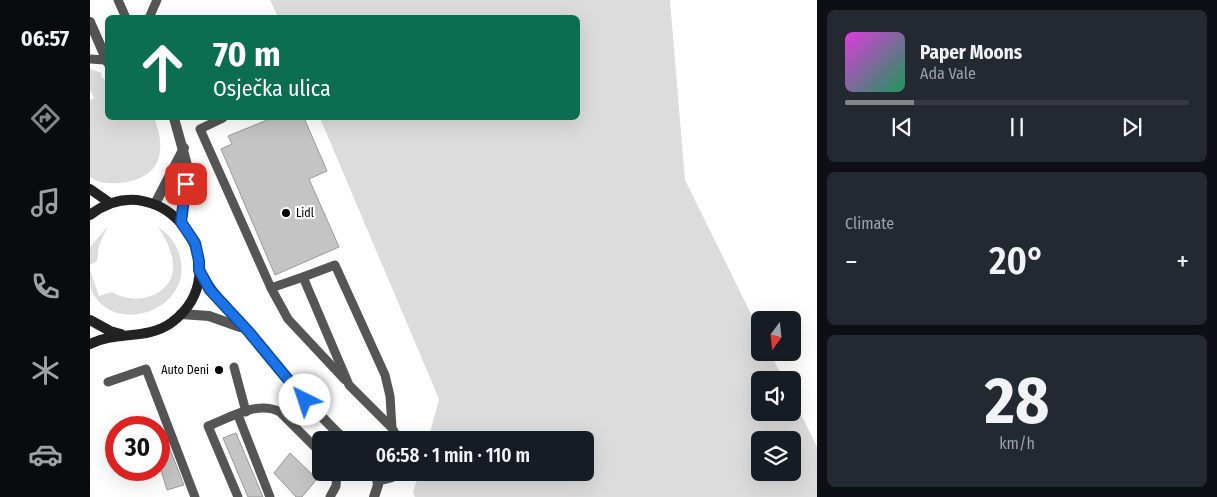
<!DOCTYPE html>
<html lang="en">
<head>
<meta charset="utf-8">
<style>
  :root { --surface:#171b24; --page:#242831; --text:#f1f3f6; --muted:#9ea1a6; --line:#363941; --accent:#858687 }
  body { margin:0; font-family:"Fira Sans Condensed",sans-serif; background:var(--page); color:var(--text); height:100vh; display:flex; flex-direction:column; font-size:19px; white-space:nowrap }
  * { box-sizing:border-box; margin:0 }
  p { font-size:16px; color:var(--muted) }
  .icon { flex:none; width:28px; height:28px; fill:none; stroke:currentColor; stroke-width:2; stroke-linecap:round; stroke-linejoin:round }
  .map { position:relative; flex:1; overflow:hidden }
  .details { display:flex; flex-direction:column; gap:10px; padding:10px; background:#0d0f14; width:400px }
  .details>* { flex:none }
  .guide { position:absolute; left:15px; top:15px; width:475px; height:105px; border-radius:8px; box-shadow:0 5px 20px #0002; background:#0b6e4f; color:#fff; overflow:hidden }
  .needle { width:32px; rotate:195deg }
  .controls { position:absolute; left:661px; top:311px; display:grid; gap:10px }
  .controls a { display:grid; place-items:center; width:50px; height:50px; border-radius:8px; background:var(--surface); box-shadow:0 5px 20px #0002; font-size:25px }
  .speed { position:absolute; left:15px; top:416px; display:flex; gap:10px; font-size:25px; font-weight:700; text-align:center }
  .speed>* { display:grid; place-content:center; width:65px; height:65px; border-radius:50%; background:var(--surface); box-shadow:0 5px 20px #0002; line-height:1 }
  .speed .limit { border:8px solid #d22; background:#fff; color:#111 }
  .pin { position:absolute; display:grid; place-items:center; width:42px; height:42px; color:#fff; margin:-21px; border-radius:10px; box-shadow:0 2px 8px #0006 }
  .me { position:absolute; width:55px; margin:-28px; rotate:319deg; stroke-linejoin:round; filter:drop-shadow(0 0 4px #0008) }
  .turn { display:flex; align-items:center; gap:18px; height:105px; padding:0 25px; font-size:22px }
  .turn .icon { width:65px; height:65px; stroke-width:2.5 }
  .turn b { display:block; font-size:35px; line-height:42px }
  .big { font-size:38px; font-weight:600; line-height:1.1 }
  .details .card { flex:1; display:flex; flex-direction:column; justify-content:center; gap:8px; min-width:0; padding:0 18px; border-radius:8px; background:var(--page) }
  .details .dial { align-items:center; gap:0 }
  .dial b { font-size:65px; line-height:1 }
  .song { display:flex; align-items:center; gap:15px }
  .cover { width:60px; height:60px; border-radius:8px; background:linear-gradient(135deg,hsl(300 70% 55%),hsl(150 70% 35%)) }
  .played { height:5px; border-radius:2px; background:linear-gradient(90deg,var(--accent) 20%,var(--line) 20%) }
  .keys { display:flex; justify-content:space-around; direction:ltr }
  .heat { display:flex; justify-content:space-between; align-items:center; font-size:28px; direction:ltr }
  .trip { position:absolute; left:222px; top:431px; width:282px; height:50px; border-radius:8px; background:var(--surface); box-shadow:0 5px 20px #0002; font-weight:600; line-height:50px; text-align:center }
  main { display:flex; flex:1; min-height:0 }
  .menu { display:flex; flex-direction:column; width:90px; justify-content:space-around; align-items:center; background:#090b0e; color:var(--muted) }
  .menu .icon { width:35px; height:35px }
  .menu .on { color:var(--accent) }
  .menu b { font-size:22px; color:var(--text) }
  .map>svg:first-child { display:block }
</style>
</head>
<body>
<main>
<nav class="menu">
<b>06:57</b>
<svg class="icon on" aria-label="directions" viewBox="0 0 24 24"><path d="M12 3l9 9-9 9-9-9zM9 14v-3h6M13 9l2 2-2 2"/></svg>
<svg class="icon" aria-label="music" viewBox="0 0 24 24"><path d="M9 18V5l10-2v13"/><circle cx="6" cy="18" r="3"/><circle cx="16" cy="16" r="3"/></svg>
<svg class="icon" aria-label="phone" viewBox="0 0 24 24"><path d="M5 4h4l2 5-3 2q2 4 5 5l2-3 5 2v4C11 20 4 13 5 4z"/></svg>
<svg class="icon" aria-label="climate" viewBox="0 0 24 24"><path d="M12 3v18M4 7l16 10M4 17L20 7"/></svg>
<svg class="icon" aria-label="car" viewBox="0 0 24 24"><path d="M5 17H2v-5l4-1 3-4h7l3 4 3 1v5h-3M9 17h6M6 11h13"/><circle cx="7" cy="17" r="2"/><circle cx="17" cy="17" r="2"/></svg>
</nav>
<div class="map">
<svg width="727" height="497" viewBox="0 0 727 497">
  <rect width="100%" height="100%" fill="#fff"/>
  <g fill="#dcdcdc" fill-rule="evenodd">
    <path d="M 180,0 L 580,0 L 595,180 L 670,332 L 670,352 L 680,353 L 694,380 L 670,380 L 670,412 L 702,412 L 703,398 L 727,447 L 727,497 L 325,497 L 323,492 L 329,473 L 496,472 L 496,440 L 338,440 L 349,399 L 230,118 L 488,118 L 488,18 L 188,17 ZM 670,440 L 702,440 L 702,472 L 670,472 Z"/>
    <path d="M 0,69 L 12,73 L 11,77 L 17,81 L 18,118 L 64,118 C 78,152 70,179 30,183 C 21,184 7,183 0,177 L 0,100 L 4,98 L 0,90 Z"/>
    <polygon points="18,226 9,245 7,261 0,265 0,247"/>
    <path d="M 68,227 C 79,234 87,244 90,257 C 104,311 21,338 1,289 C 0,284 0,276 0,270 L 9,296 L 22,292 C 41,304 74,300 82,275 C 86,259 77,240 68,227 Z"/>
  </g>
  <g fill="#c4c4c4" stroke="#999">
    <polygon points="182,118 214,118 237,171 219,179 249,247 185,275 131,149 142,144 138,136"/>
    <polygon points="146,433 173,497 158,497 133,438"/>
    <polygon points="79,447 94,485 77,490 69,463 69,450"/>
    <polygon points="200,453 227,479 212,497 206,497 184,473"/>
  </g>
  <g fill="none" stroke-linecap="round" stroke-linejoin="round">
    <g stroke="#555" stroke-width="9">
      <polyline points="28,0 36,18"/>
      <polyline points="59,18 67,0"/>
      <polyline points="0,59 15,60"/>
      <polyline points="133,118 110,129 181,288"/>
      <polyline points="213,277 181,288 198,319 255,380"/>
      <polyline points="144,367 156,412"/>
      <polyline points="18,382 56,369 105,497"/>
      <polyline points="148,415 180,497"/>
      <polyline points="302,428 300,396 295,375 245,265 213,277 259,385 302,428 309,440"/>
      <polyline points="289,481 301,478 308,472"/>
      <path d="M 148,497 L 118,426 C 139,418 168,400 190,412 L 231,453"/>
      <polyline points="240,497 246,486 247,472"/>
    </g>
    <g stroke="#555" stroke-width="10">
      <polyline points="0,22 18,63"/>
      <polyline points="84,118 97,165 91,222"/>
      <polyline points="65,204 94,148"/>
      <path d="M 109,270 C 123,296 141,311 160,333 C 191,370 220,407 255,440"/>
      <polyline points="91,314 119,316 150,327"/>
      <polyline points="284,497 288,485 286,472"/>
    </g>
    <g stroke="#222" stroke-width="10">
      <polyline points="0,189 20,203"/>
      <path d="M 0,215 C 72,160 154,269 81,323 C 57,340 26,331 0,344"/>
      <polyline points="0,320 20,331 31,334"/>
    </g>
  </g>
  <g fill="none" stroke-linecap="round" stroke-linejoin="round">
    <g stroke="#114b97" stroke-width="12">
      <polyline id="route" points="96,184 91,222 105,243 109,261 109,270 120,290 158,331 215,400"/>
    </g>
    <use href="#route" stroke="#1a73e8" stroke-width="9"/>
  </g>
  <g fill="#000" stroke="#fff" stroke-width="2">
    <circle cx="196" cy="213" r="5"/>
    <circle cx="129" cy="370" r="5"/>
  </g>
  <g text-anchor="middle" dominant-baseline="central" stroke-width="4.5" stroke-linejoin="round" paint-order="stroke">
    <g font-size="12" fill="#000" stroke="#fff" text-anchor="start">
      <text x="206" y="213">Lidl</text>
      <text x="119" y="370" text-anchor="end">Auto Deni</text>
    </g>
  </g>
</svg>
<div class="controls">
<a><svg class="needle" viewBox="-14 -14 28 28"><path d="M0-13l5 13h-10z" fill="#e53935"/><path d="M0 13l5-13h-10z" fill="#9ea1a6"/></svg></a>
<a><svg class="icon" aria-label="sound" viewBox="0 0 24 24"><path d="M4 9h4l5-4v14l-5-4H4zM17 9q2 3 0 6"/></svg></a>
<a><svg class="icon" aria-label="layers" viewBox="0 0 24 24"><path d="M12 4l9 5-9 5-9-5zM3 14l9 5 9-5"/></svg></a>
</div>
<div class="speed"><div class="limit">30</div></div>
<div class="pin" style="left:96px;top:184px;background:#d93025"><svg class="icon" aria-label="arrive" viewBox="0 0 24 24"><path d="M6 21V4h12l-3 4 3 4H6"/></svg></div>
<svg class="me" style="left:215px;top:400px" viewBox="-20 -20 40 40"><circle r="19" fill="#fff"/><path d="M0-13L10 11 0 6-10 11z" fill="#1a73e8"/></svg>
<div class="trip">06:58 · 1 min · 110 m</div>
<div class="guide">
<div class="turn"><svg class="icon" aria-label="ahead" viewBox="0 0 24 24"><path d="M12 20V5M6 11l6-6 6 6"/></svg><div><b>70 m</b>Osječka ulica</div></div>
</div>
</div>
<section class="details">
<div class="card">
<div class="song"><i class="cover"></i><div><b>Paper Moons</b><p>Ada Vale</p></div></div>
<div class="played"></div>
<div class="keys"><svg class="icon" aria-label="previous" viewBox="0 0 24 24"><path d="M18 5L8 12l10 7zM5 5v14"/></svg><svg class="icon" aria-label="pause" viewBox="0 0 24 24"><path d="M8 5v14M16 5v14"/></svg><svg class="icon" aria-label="next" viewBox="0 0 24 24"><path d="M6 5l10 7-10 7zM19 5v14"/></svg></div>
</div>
<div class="card"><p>Climate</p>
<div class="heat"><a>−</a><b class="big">20°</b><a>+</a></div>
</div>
<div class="card dial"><b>28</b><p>km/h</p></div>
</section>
</main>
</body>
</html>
